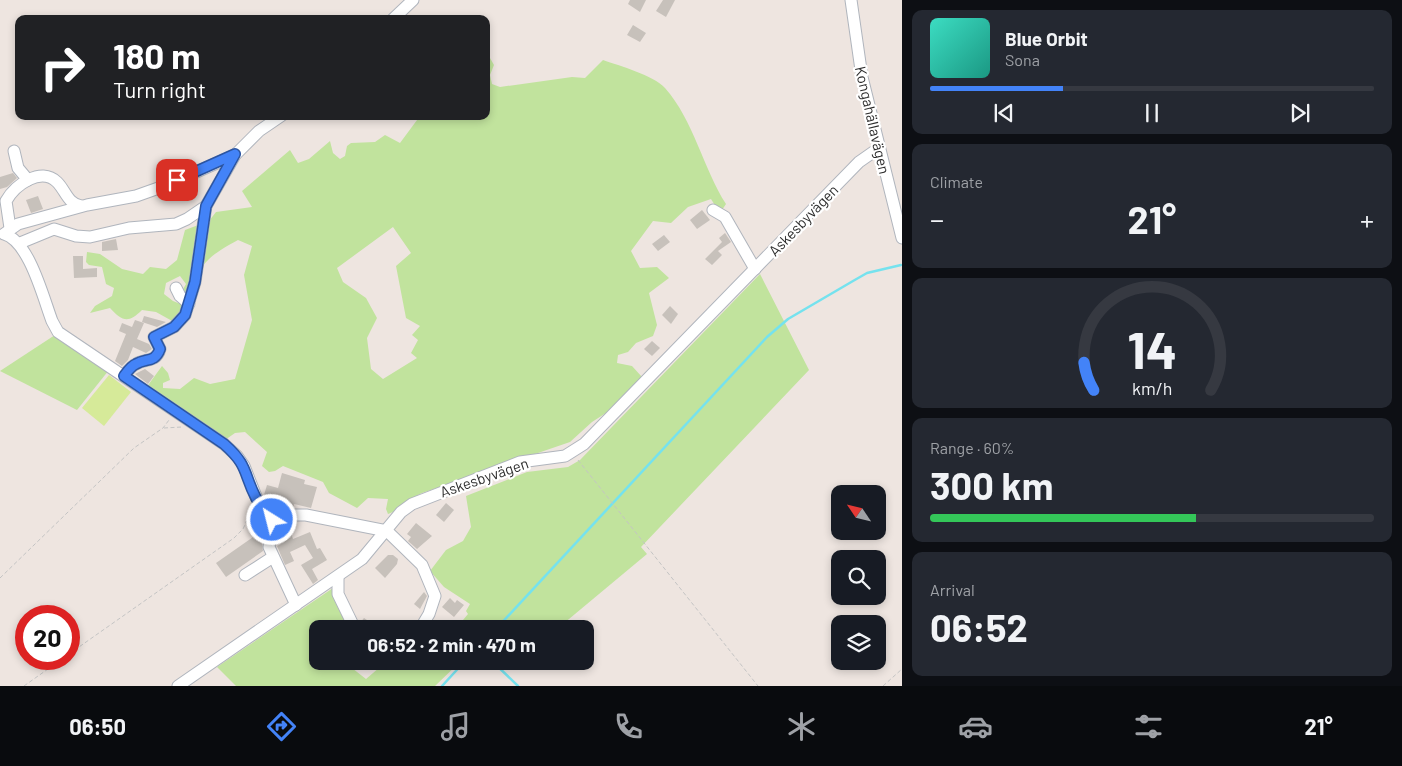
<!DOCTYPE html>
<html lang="en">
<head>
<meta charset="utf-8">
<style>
  :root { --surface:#171b24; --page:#242831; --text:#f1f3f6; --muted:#9ea1a6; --line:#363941; --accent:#4383f8 }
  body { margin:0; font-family:Barlow,sans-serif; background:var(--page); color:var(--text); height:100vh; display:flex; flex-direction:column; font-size:19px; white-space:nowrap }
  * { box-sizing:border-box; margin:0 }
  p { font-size:16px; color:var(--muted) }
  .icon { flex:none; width:28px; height:28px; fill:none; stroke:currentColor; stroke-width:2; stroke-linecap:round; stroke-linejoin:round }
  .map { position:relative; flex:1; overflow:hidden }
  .panel { display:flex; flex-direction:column; gap:10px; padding:10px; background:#0d0f14; width:500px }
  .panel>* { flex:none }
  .banner { position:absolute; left:15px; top:15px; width:475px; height:105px; border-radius:10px; box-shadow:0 2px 8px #0003; background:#202124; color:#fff; overflow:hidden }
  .needle { width:32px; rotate:305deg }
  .tools { position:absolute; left:831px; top:485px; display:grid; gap:10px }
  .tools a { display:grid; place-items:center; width:55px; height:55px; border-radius:10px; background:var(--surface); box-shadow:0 2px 8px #0003; font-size:25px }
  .speed { position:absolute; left:15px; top:605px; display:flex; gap:10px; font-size:25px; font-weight:700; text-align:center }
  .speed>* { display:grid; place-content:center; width:65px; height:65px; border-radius:50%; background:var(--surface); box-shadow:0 2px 8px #0003; line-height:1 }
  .speed .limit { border:8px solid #d22; background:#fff; color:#111 }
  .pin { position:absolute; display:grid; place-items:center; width:42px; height:42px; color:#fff; margin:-21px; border-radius:10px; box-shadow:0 2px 8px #0006 }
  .me { position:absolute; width:55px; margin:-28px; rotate:324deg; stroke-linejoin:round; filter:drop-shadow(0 0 4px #0008) }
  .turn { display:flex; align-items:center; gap:18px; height:105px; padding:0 15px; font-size:22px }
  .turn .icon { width:65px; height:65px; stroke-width:2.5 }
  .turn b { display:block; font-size:35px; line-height:42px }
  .big { font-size:38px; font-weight:700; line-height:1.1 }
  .panel .card { flex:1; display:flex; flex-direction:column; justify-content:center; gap:8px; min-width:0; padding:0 18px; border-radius:10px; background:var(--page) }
  .panel .dial { align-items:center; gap:0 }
  .dial svg { height:130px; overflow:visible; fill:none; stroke:var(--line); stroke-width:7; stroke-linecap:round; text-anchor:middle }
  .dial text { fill:var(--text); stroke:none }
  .song { display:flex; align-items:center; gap:15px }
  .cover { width:60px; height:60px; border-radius:8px; background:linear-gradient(135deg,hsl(170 70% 55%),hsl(170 70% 35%)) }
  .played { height:5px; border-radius:2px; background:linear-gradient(90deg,var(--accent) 30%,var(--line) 30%) }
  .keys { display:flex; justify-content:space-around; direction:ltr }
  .heat { display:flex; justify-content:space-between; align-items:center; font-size:28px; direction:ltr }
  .charge { height:8px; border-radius:4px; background:linear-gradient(90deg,#34c759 60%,var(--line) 0) }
  .trip { position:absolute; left:309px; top:620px; width:285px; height:50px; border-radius:10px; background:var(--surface); box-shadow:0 2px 8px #0003; font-weight:700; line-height:50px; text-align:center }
  .tabs { display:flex; height:80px; justify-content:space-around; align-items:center; background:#090b0e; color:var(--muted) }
  .tabs .icon { width:35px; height:35px }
  .tabs .active { color:var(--accent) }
  .tabs b { font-size:22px; color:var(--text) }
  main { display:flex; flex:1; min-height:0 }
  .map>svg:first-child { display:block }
</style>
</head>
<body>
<main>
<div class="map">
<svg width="902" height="686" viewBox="0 0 902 686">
  <rect width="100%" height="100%" fill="#eee5e0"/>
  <g fill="#c1e39d" fill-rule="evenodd">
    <path d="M 486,51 L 494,65 L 490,75 L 492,84 L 500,87 L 572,77 L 585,78 L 603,60 C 620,66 653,75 665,88 C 694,121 703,168 726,204 L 722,210 L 716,207 L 711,199 L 688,207 L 671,223 L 653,221 L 631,251 L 640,268 L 657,267 L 669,278 L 649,293 L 657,325 L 653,336 L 636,343 L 628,352 L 618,355 L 617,363 L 632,366 L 642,377 L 609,411 L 592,422 L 570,442 L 422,493 C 413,497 394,513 388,514 L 386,509 L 388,499 L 368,498 L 357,508 L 329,493 L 323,482 L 283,466 L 275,471 L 269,472 L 262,466 L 267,452 L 245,432 L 235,433 L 225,440 L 146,388 L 162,366 L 168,373 L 170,380 L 163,383 L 163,388 L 180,389 L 194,378 L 210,384 L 235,379 L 252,320 L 244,275 L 252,246 L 238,240 C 207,257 199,264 189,297 L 182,291 L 186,284 L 180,276 L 166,283 L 164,294 L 173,301 L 183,305 L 174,322 L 156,312 L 142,310 C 128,324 122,321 110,308 L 90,313 L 95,306 L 112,296 L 114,288 L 106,284 L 102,267 L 89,265 L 86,262 L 87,252 L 100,254 L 122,269 L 143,274 L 150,267 L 166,269 L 177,260 L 185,230 L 209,221 L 216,212 L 252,207 L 242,191 L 290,150 L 298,163 L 309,159 L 330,141 L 333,153 L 340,159 L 345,156 L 347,146 L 351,143 L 375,142 L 385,135 L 400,143 L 420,116 L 486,116 ZM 393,227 L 411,253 L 396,266 L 406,318 L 420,326 L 412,335 L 418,340 L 411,353 L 417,358 L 383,379 L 371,369 L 367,338 L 377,318 L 366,298 L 343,282 L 337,268 Z"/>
    <polygon points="760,274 809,370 641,547 647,554 557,629 489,629 481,623 463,620 468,614 466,611 470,604 444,587 430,571 446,550 463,541 471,527 466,496 527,472 568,467 580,460"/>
    <polygon points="55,335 109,370 77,410 0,371"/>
    <polygon points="333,588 350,621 342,629 318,629 318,661 343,661 366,679 387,661 461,661 435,686 236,686 217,667"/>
  </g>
  <polygon fill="#d6ea99" points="109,375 131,392 104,426 82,408"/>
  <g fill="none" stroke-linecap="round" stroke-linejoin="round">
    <g stroke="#75e2ee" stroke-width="2.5">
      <polyline points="496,629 767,337 788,319 853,281 867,273 901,265"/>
      <polyline points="492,661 518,686"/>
      <polyline points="442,686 465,661"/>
    </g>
  </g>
  <g fill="#c7c1bb">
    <polygon points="630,0 646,0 640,12 628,4"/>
    <polygon points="663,0 675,0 666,17 656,11"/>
    <polygon points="633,25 646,33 640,42 627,35"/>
    <polygon points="13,173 17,178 7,187 0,189 0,177"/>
    <polygon points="38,196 43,209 31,213 26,200"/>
    <polygon points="702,210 710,220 697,229 690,220"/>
    <polygon points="725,233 731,242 718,251 722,255 712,265 705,259 722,242 719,238"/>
    <polygon points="664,235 670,242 658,251 652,244"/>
    <polygon points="116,239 118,250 102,251 102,242"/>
    <polygon points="73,256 83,256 83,269 97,268 97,277 74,278"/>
    <polygon points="670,306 678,314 671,324 662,315"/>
    <polygon points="144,316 166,322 157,327 142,322"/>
    <polygon points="135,320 144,323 137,339 149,344 152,349 146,353 133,347 128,360 122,366 115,361 126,334 119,331 122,323 132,327"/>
    <polygon points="652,341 660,348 652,356 644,349"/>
    <polygon points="145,369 154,376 148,384 135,374"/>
    <polygon points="282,473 305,480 304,484 317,487 311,508 294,504 293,508 283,506 284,501 264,495 267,485 278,488"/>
    <polygon points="446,503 454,510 444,522 436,515"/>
    <polygon points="416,523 432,536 417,549 408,541 411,537 407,534"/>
    <polygon points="310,532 317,549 320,548 327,560 312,569 318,580 313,584 301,565 313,558 305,545 290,552 294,561 285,565 277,546 281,544 278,539 291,533 293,539"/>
    <polygon points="256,535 262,544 263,551 226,577 216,563"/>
    <polygon points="388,555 393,555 398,559 397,564 385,578 375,568"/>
    <polygon points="424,592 427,596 420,609 414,604"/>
    <polygon points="450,598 455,603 457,600 464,605 454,617 442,607"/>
    <polygon points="364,618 380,629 362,629 360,623"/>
  </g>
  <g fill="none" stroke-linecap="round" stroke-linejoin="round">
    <g stroke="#b0b5bd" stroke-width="13">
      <g id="minor">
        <polyline points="851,0 862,77 902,238"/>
        <polyline points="393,19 413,0"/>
        <path d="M 281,116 L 259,131 L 235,155 L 167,185 L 136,196 L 87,205 L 18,224 L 4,234 C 29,241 43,297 52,321 L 58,332 L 224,444 L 237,456 L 244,466 L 257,499 L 270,511 L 272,520 L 269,547 L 296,605"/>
        <polyline points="14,151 18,168 28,180"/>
        <polyline points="713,210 725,217 755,269"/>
        <path d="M 10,228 L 6,201 C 15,185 41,166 57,182 C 66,191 67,203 81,206"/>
        <polyline points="20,243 54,229 76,236 90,237 129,228 176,224 187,219 206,206"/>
        <polyline points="176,288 180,296 189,304"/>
        <path d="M 124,376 C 127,372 131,366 136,364 C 146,358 156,363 160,349 L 154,337 L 174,327 L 185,315 L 195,282 L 206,206 L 235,155"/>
        <polyline points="270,511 288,515 306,515 387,531 422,565 435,596 429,614 420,629"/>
        <polyline points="245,575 273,557"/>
        <polyline points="338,578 338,594 355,629"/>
        <polyline points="178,686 362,559 401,512 412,504 520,462 565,456 584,444 859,162 879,148"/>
      </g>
    </g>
    <g stroke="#c4c4c4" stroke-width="1" stroke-dasharray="4 2.5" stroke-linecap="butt">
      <polyline points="164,428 182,427"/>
      <polyline points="578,460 758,686"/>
      <polyline points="0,578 134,448 163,428 169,420"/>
      <path d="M 436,621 C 453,621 471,619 486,629"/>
      <polyline points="69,654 234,538 243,529 252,509"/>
      <polyline points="24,686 62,659"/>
      <polyline points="883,686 902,669"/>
    </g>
    <use href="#minor" stroke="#fff" stroke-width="11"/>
  </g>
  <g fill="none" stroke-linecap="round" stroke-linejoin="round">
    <g stroke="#2c55a1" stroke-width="12">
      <path id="route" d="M 177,180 L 235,154 L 206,206 L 195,282 L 185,315 L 174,327 L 154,337 L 160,349 C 155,363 146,358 136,364 C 131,366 127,372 124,376 L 224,444 C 249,466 243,473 256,498 C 261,507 271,509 272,520"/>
    </g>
    <use href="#route" stroke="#4383f8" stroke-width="9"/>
  </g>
  <g text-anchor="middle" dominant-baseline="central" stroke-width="4.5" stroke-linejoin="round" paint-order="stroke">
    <g font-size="15" fill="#2d2d2d" stroke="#fff">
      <text transform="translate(873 120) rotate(77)">Kongahällavägen</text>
      <text transform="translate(803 220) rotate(-46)">Askesbyvägen</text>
      <text transform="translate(484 477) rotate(-19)">Askesbyvägen</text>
    </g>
  </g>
</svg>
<div class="tools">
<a><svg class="needle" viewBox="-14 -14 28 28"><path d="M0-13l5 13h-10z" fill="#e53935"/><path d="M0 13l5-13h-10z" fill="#9ea1a6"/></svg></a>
<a><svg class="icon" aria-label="search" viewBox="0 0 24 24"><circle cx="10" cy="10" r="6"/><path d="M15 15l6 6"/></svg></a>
<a><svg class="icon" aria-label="layers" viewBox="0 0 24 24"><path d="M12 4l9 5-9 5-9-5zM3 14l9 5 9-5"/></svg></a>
</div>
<div class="speed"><div class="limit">20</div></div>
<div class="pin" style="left:177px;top:180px;background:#d93025"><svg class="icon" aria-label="arrive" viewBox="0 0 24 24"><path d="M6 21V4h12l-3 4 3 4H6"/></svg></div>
<svg class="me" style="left:272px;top:520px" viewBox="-20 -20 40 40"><circle r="17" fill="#4383f8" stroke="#fff" stroke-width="3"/><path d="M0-11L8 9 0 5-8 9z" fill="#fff"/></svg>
<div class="trip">06:52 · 2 min · 470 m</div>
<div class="banner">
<div class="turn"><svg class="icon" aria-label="right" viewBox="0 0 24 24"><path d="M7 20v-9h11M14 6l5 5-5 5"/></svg><div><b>180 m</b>Turn right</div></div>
</div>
</div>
<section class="panel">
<div class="card">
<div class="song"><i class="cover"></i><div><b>Blue Orbit</b><p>Sona</p></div></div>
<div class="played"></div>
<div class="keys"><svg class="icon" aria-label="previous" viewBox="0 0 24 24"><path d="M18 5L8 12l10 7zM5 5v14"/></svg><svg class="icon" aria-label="pause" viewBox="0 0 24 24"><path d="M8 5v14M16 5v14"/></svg><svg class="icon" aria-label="next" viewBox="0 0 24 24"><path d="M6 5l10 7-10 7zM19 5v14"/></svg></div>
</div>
<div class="card"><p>Climate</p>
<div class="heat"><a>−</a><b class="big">21°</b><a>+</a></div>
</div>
<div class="card dial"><svg viewBox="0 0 100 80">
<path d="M14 69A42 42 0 1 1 86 69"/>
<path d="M14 69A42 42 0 0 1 8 52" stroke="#4383f8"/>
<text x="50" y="56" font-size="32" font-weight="700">14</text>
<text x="50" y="72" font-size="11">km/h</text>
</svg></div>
<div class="card"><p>Range · 60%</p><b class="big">300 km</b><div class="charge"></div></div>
<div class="card"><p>Arrival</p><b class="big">06:52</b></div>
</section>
</main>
<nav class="tabs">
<b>06:50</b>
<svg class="icon active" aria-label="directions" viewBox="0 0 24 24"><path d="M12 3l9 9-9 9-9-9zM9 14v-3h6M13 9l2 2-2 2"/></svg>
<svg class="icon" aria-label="music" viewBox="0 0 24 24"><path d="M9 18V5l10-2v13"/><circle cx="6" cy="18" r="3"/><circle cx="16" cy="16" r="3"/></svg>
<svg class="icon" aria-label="phone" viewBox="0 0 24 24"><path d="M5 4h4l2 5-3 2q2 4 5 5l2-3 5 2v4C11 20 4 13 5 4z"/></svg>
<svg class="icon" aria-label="climate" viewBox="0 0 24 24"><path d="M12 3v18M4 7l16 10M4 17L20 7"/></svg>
<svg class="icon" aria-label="car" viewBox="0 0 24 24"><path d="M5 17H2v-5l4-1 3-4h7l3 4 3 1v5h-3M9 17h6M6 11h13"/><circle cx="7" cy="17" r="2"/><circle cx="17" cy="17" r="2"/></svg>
<svg class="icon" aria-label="filters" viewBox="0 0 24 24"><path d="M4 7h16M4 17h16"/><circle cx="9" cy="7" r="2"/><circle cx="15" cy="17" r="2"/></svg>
<b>21°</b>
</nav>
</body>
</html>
